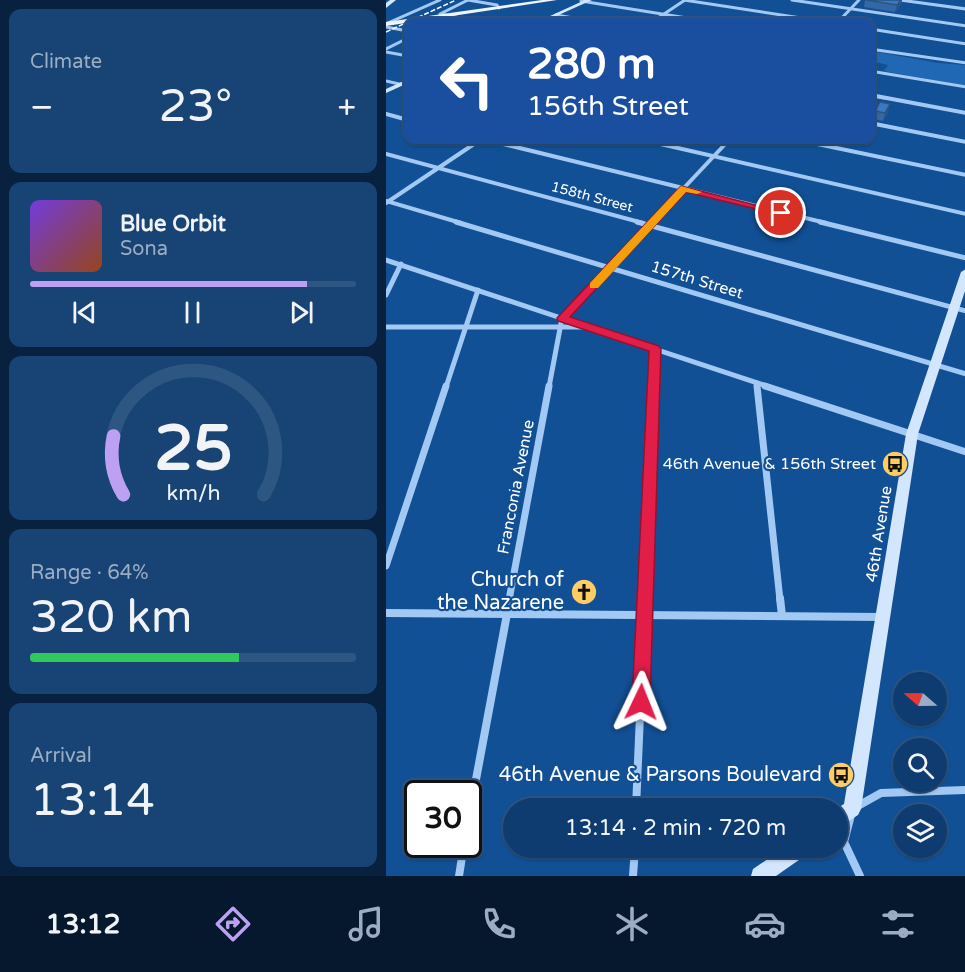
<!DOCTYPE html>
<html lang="en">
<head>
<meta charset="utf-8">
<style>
  :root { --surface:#0e3c70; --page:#174375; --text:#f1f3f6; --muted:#9badc3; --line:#2e5683; --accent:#bca0f2 }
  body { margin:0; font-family:"Varela Round",sans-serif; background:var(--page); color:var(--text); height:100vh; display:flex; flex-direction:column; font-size:22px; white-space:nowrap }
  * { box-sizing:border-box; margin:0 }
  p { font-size:20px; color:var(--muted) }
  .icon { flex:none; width:33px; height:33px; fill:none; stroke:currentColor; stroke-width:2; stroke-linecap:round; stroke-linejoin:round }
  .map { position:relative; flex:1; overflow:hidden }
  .details { display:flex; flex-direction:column; gap:9px; padding:9px; background:#08213e; width:386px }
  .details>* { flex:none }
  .guide { position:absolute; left:18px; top:18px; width:471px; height:126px; border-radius:12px; box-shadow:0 2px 4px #0004,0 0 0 2px var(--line); background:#1a4fa0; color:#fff; overflow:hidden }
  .needle { width:39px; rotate:290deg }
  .controls { position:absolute; left:507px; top:672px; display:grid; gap:12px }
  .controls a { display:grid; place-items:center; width:54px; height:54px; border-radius:50%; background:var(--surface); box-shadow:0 2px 4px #0004,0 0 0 2px var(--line); font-size:30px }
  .speed { position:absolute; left:18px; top:780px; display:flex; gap:12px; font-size:30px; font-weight:700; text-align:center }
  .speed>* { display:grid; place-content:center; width:78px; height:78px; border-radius:50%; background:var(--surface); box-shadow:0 2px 4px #0004,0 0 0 2px var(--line); line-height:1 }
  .speed .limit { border:3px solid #111; border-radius:9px; background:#fff; color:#111 }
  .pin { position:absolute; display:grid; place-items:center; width:51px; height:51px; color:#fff; margin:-26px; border:3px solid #fff; border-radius:50%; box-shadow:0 2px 6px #0007 }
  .me { position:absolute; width:66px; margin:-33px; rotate:2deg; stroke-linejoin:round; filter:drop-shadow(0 0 4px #0008) }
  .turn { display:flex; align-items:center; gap:21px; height:126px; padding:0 24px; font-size:27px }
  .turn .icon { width:78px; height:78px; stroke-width:2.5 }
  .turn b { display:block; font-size:42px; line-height:51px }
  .big { font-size:45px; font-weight:600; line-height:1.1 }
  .details .card { flex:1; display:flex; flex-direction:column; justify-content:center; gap:9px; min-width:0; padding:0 21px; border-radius:12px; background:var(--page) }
  .details .dial { align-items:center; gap:0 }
  .dial svg { height:156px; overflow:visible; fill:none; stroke:var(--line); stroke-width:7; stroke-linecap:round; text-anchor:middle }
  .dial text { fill:var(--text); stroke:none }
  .song { display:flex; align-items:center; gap:18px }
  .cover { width:72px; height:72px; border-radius:9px; background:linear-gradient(135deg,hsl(260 70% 55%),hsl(20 70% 35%)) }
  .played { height:6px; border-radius:3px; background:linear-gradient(90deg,var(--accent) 85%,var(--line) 85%) }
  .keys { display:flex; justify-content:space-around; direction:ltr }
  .heat { display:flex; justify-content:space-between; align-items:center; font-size:33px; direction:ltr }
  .charge { height:9px; border-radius:4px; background:linear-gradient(90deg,#34c759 64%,var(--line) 0) }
  .trip { position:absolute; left:117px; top:798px; width:345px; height:60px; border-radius:30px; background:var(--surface); box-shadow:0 2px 4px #0004,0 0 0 2px var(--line); font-weight:600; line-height:60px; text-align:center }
  .dock { display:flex; height:96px; justify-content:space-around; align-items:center; background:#06182d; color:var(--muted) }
  .dock .icon { width:42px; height:42px }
  .dock .on { color:var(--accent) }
  .dock b { font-size:27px; color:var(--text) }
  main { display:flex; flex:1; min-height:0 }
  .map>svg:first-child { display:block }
</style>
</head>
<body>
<main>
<section class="details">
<div class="card"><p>Climate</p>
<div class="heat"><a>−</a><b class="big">23°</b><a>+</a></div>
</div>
<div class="card">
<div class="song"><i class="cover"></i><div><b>Blue Orbit</b><p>Sona</p></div></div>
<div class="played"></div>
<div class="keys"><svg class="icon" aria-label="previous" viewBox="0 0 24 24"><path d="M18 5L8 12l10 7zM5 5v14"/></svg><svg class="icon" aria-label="pause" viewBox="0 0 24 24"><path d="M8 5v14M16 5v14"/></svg><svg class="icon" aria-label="next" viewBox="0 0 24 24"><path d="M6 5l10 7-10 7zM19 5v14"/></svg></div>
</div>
<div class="card dial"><svg viewBox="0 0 100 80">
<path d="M14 69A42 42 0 1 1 86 69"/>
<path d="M14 69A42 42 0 0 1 9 39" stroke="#bca0f2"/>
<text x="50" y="56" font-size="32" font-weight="700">25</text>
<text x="50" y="72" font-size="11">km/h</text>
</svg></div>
<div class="card"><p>Range · 64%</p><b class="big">320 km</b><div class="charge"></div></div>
<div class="card"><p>Arrival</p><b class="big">13:14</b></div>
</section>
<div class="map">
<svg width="580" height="876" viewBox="0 0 580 876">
  <rect width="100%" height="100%" fill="#125096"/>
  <polygon fill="#2168b4" points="485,51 552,63 579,65 579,86 498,71 502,65 485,61"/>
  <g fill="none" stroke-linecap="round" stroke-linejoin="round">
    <g stroke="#a2c9f3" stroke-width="3">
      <polyline points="82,0 54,14 95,22"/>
      <polyline points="82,0 111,5 113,8"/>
      <polyline points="298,0 441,22"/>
      <polyline points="406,0 580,26"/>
      <polyline points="514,0 580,9"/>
      <polyline points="195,1 326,22"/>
      <polyline points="170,15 210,22"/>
      <polyline points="266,22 299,0"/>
      <polyline points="452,22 473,0"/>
      <polyline points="0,24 54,0"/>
      <polyline points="0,27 22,31"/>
      <polyline points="484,29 580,44"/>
      <polyline points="0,49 22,38"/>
      <polyline points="484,49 580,63"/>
      <polyline points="0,52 22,56"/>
      <polyline points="484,71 580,87"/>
      <polyline points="0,81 22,86"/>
      <polyline points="484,95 498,98"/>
    </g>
    <g stroke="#a2c9f3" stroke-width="4">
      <polyline points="490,96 580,113"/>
      <polyline points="0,114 22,120"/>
      <polyline points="484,123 580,142"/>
      <polyline points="101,140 440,223"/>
      <polyline points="257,140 580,214"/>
      <polyline points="412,140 580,175"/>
      <polyline points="0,154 257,223"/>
      <polyline points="0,201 75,223"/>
      <polyline points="0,203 94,140"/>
      <polyline points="265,223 343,140"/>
    </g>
    <g stroke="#a2c9f3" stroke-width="5">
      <polyline points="70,222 580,374"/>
      <polyline points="251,222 580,311"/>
      <polyline points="434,222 580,258"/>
      <polyline points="0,260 196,325"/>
      <polyline points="0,295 15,264"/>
      <polyline points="0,327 202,327 384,387"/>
      <polyline points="371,383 371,387"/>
      <polyline points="60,387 92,290"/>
      <polyline points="163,387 176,318 266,222"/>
      <polyline points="267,387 269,349"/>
    </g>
    <g stroke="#a2c9f3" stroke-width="7">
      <polyline points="371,386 394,600"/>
      <polyline points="379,386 580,452"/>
      <polyline points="0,566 60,386"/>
      <polyline points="123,600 163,386"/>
      <polyline points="259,600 267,386"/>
    </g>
    <g stroke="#a2c9f3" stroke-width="8">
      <polyline points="394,598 396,616"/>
      <polyline points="0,613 496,617"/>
      <polyline points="470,807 495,793 580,790"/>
      <polyline points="250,808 259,598"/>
      <polyline points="465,815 458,842 474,876"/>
      <polyline points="82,822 124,598"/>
      <polyline points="73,876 78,844"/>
      <polyline points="247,876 249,848"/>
    </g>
    <g fill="#d2e6fd" fill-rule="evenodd">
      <polygon points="4,0 10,0 0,8 0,3"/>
      <polygon points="199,0 206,0 157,22 151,22"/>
      <polygon points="22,79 22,83 0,93 0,89"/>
      <polygon points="580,269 580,288 532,434 475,809 472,815 452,828 451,808 458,804 520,434 575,272"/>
      <polygon points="398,848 422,848 420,855 390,876 365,876 367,869"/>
    </g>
    <polygon fill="#eef5ff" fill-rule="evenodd" points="156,0 171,0 0,26 0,22"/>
    <polyline stroke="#fff" stroke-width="1.5" stroke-dasharray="5 2" stroke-linecap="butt" points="0,32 70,0"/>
  </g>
  <g fill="#3368a4">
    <polygon points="479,0 516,0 515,4 509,12 478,7"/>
    <polygon points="489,111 502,112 497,121 487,119"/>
  </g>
  <g fill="#295586">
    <polygon points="515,0 516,0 515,4 509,12 511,5"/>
    <polygon points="504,104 502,112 497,121 499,113"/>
  </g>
  <g fill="#3b79bf" stroke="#295586" stroke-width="1.5">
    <polygon points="480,0 515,0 511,5"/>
    <polygon points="494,102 504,104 499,113 489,111"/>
  </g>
  <polygon fill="#e11d48" stroke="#92132f" stroke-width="1.5" points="295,186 400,213 395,215 300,192 184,317 273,346 275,349 264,702 261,709 255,711 248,709 246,702 263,351 172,321 171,318"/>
  <polygon fill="#f59e0b" points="295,186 316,192 311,194 300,192 212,288 204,288 204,283"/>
  <defs>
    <g id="bus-disc" transform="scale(1.35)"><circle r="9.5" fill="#ffcd64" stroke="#125096"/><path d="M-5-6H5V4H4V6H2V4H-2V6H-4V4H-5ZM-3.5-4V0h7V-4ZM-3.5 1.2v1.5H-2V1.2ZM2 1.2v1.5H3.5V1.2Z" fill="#111"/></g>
    <g id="church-disc" transform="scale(1.35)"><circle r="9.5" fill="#ffcd64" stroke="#125096"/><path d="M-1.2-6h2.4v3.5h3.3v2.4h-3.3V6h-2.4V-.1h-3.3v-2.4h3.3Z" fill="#111"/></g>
  </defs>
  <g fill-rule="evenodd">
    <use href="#bus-disc" x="509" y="464"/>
    <use href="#church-disc" x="198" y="592"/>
    <use href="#bus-disc" x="455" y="775"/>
  </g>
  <g text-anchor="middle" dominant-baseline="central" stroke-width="4.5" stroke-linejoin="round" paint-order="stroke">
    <g font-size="14" fill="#fff" stroke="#125096">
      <text transform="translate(206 197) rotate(15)">158th Street</text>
    </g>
    <g font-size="16" fill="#fff" stroke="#125096">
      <text transform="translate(311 280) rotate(17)">157th Street</text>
      <text transform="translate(130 487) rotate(-79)">Franconia Avenue</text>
      <text transform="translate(493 534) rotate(-81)">46th Avenue</text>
    </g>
    <g font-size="16" fill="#fff" stroke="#125096" text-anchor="end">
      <text x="490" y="464">46th Avenue &amp; 156th Street</text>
    </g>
    <g font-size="20" fill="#fff" stroke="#125096" text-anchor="end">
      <text x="178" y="580">Church of<tspan x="178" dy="23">the Nazarene</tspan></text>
      <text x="436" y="775">46th Avenue &amp; Parsons Boulevard</text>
    </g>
  </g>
</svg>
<div class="controls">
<a><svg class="needle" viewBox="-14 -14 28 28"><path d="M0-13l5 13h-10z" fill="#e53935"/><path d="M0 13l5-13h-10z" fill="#9badc3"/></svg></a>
<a><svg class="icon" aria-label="search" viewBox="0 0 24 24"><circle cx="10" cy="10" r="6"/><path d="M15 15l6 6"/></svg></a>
<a><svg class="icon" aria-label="layers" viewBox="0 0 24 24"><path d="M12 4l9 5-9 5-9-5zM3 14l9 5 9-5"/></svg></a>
</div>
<div class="speed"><div class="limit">30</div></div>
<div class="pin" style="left:395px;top:213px;background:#d93025"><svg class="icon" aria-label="arrive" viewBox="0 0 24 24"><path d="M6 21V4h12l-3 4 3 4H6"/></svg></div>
<svg class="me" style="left:255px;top:702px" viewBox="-20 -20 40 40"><path d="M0-17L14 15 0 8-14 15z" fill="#e11d48" stroke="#fff" stroke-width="4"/></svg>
<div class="trip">13:14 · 2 min · 720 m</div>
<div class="guide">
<div class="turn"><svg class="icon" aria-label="left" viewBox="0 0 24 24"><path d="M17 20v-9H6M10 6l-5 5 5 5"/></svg><div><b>280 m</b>156th Street</div></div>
</div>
</div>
</main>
<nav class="dock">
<b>13:12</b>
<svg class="icon on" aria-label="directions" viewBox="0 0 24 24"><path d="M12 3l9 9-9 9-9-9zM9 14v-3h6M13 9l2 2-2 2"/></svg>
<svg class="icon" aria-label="music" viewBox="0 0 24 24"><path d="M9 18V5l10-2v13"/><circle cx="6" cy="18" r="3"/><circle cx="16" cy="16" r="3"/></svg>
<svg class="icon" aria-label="phone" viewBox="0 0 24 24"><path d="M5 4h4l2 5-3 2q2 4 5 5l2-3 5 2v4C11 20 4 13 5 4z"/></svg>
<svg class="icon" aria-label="climate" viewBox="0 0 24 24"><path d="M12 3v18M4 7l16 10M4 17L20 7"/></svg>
<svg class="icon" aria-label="car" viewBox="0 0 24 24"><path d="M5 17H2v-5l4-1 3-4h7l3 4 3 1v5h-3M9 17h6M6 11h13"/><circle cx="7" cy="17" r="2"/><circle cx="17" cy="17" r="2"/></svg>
<svg class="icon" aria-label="filters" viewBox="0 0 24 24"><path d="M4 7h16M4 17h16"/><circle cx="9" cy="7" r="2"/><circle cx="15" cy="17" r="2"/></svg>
</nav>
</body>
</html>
